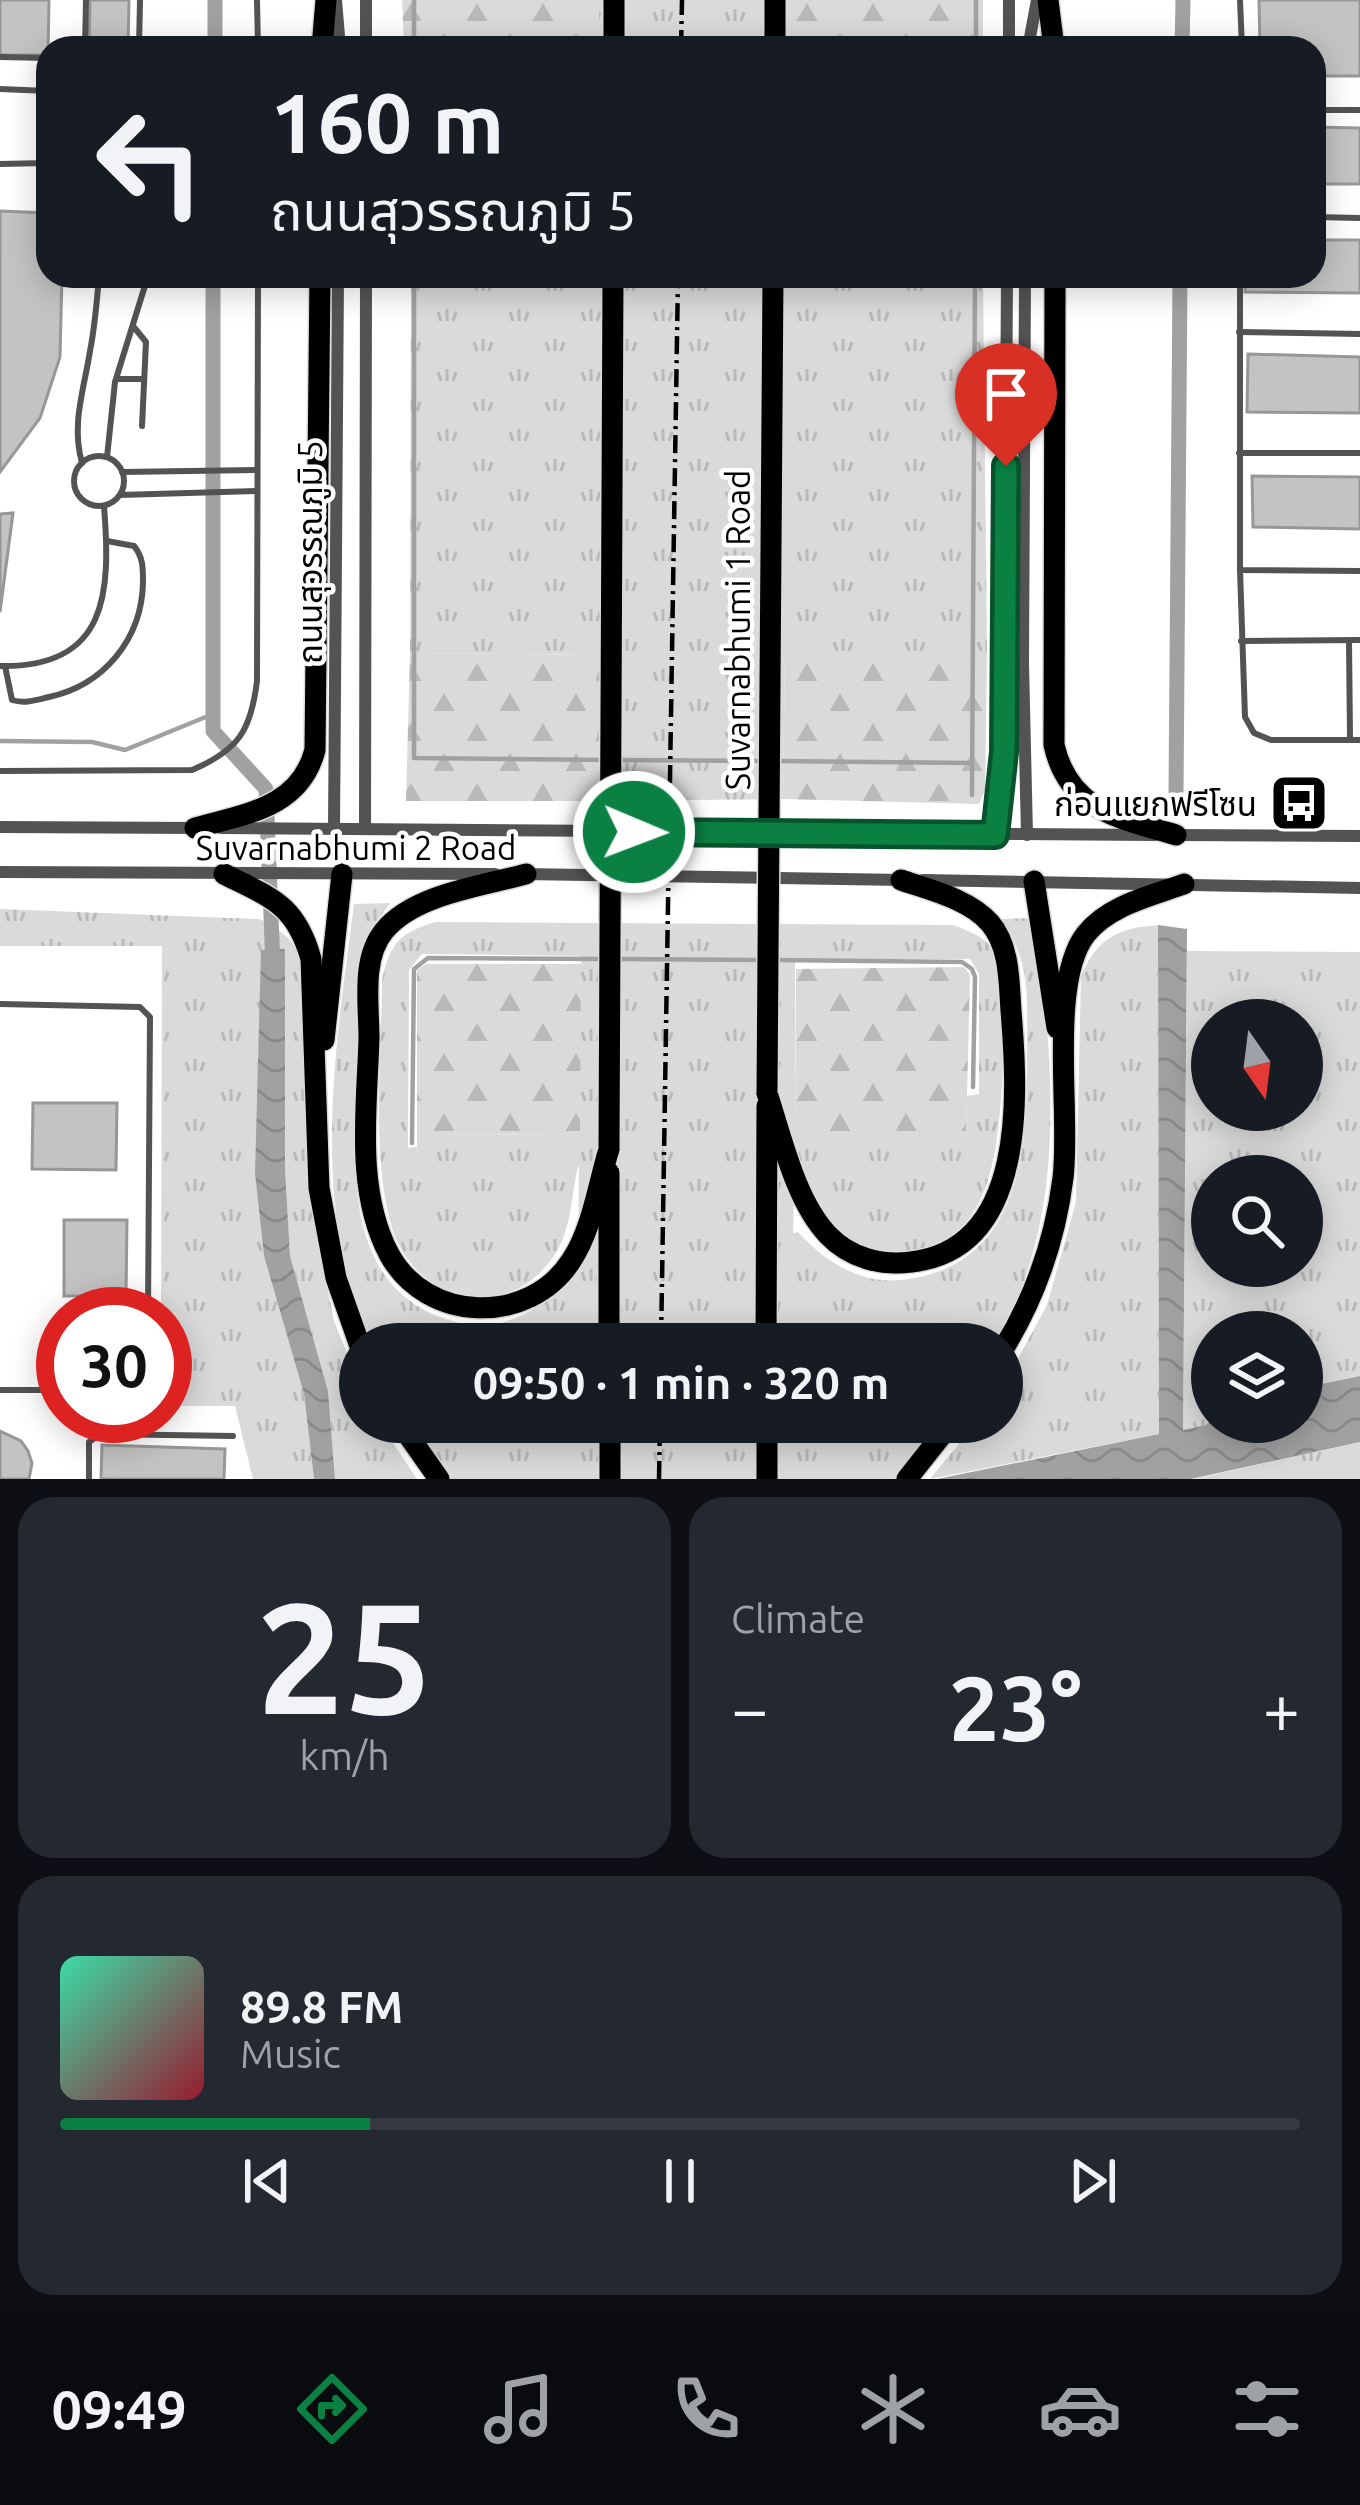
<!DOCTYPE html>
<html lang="en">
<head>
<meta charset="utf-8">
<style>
  :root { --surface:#171b24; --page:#242831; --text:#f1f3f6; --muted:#9ea1a6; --line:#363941; --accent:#0b8043 }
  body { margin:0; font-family:Ubuntu,"Noto Sans Thai",sans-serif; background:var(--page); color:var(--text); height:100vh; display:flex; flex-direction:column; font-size:45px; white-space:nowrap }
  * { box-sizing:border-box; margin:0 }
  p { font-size:39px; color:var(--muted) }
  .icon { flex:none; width:66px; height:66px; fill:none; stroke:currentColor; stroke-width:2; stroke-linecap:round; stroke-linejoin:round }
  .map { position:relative; height:1479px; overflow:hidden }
  .details { display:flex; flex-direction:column; gap:18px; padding:18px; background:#0d0f14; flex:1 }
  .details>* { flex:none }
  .guide { position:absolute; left:36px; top:36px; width:1290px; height:252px; border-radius:36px; box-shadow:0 6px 30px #0003; background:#171b24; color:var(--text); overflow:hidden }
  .needle { width:78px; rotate:166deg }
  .controls { position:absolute; left:1191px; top:999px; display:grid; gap:24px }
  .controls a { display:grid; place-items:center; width:132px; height:132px; border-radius:50%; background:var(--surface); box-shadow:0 6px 30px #0003; font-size:60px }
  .speed { position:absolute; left:36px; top:1287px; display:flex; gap:24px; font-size:60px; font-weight:700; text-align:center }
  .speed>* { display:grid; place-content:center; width:156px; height:156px; border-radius:50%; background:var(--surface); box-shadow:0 6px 30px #0003; line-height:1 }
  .speed .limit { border:18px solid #d22; background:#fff; color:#111 }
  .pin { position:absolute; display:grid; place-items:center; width:102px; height:102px; color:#fff; margin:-123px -51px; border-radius:50% 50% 50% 0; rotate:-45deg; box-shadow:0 0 12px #0007 }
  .pin .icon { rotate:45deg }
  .me { position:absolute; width:132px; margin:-66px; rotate:91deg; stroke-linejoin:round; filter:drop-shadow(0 0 9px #0008) }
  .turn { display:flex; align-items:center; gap:42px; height:252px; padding:0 36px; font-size:54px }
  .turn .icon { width:156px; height:156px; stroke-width:2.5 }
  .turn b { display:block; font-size:84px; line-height:102px }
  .big { font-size:90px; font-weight:600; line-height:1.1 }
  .details .widget { flex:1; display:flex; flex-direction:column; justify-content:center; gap:18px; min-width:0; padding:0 42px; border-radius:36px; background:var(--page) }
  .details .dial { align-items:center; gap:0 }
  .dial b { font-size:156px; line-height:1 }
  .song { display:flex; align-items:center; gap:36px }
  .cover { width:144px; height:144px; border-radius:18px; background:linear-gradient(135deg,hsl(160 70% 55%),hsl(350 70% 35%)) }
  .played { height:12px; border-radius:6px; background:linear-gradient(90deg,var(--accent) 25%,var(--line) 25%) }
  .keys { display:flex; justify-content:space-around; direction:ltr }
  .heat { display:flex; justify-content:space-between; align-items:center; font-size:66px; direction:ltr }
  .details .tiles { flex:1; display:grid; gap:18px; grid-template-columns:1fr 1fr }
  .widget:last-child { grid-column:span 2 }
  .trip { position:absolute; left:339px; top:1323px; width:684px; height:120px; border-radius:60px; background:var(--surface); box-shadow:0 6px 30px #0003; font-weight:600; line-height:120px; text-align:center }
  .tabs { display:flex; height:192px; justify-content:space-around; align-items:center; background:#090b0e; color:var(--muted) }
  .tabs .icon { width:84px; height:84px }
  .tabs .active { color:var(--accent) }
  .tabs b { font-size:54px; color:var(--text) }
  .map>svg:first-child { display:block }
</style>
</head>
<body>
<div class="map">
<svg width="1360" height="1479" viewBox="0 0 1360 1479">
  <defs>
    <pattern id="grass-tufts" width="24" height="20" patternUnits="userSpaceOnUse" patternTransform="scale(3)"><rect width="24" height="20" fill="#dadada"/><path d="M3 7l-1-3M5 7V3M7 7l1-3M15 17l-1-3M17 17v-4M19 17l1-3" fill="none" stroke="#b9b9b9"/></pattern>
    <pattern id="forest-firs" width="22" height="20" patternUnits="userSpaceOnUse" patternTransform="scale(3)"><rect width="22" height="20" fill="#dadada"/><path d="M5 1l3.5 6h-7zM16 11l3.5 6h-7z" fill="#b9b9b9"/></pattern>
    <pattern id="water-waves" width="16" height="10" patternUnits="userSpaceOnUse" patternTransform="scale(3)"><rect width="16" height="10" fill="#a1a1a1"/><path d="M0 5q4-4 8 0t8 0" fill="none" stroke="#898989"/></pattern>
  </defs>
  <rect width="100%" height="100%" fill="#fff"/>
  <g fill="url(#grass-tufts)" fill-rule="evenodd">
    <rect x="599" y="0" width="191" height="48"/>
    <polygon points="411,276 983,276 987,651 785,651 783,799 595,801 595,655 410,653"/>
    <path d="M 390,903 L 368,934 L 360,962 C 358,1004 357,1047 356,1090 C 353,1178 347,1291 452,1321 C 505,1337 545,1306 578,1269 L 579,1164 C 571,1190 573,1224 557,1251 C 510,1328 411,1304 390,1221 C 371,1145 382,1058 382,980 C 389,945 401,931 436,922 L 953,925 C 971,932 988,937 996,956 C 1011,986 1002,1120 994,1156 C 990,1176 983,1199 971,1216 C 939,1260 872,1266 833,1229 C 811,1208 804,1174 795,1149 L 793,1233 L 798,1232 C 825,1262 860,1284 902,1280 C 1023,1266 1028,1146 1027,1049 C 1027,1001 1032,956 998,919 L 1036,918 C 1052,1063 1071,1212 995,1344 L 370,1344 C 309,1202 335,1052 354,904 ZM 422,954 L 581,956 L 579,1135 L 417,1134 L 417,1147 L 408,1148 L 409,970 ZM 795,959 L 970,959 L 979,974 L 979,1094 L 967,1096 L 966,1136 L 796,1135 Z"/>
    <path d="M 0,909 L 259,919 C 285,931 295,942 306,968 L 307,1184 L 334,1321 L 360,1385 L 360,1422 L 379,1422 L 417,1479 L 335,1479 L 328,1391 L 290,1256 L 285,1168 L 285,949 L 255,1174 L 264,1256 L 304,1394 L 314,1479 L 253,1479 L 235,1406 L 165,1406 L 165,1314 L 161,1314 L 162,946 L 0,946 Z"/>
    <path d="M 1158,925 L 1159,1434 L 930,1479 L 977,1422 L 1002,1422 L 1002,1388 L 1047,1305 L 1076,1202 L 1081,976 C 1097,938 1118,928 1158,925 Z"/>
    <path d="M 1187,951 L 1360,952 L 1360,1376 L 1302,1388 L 1302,1332 L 1212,1332 L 1212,1418 L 1206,1425 L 1183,1430 ZM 1212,1020 L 1302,1020 L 1302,1110 L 1212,1110 ZM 1212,1176 L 1302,1176 L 1302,1266 L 1212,1266 Z"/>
    <polygon points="411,1422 943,1422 894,1479 450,1479"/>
    <polygon points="1360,1442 1360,1479 1194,1479"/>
  </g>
  <g fill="url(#forest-firs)">
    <polygon points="402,0 599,0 599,48 404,48"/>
    <rect x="790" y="0" width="193" height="48"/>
    <polygon points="785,651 987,651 985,790 979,804 783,799"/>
    <polygon points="410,653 596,655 595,801 406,801"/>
    <polygon points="426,964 581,964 580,1135 417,1134 417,970"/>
    <polygon points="964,967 970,975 966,1136 796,1136 796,969"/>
  </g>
  <g fill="url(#water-waves)">
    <polygon points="1158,925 1187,929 1183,1430 1206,1425 1212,1418 1212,1422 1302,1422 1302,1388 1360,1376 1360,1442 1191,1479 937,1479 1159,1434"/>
    <polygon points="285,949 285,1168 290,1256 328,1391 335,1479 314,1479 304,1394 264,1256 255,1174 261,950"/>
  </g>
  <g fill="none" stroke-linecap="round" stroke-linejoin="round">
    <g stroke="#a1a1a1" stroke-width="4.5">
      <polyline points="414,0 414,48"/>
      <polyline points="976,48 976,0"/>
      <polyline points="414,276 414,758 606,760"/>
      <polyline points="0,741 92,742 125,750 213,714"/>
      <polyline points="618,760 762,761"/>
      <polyline points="774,761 972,763"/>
      <polyline points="972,795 975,276"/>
      <polyline points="619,959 763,960"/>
      <polyline points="775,960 962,962 972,969 975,977 973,1087"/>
      <polyline points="412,1143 414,969 428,958 601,959"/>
    </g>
    <g stroke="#a1a1a1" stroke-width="15">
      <polyline points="215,48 215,0"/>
      <polyline points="1182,48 1183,0"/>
      <polyline points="213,276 213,731 266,789 273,966"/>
      <polyline points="1176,795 1180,276"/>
    </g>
  </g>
  <g fill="#c3c3c3" stroke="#979797" stroke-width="3">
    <polygon points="0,0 49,0 48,55 0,55"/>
    <polygon points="90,0 129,0 128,48 89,48"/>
    <polygon points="1259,0 1360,0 1360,76 1314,76 1314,48 1260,48"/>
    <polygon points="1314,127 1360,128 1360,184 1314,184"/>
    <polygon points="0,211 48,213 48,276 62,276 60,357 40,418 0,472"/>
    <polygon points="1314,240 1360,240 1360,293 1245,292 1245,276 1314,276"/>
    <polygon points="1248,354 1360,357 1360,413 1247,412"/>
    <polygon points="1252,476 1360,477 1360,529 1253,527"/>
    <polygon points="13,513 0,612 0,514"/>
    <polygon points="33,1103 117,1103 116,1170 32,1169"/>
    <polygon points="64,1220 127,1220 126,1296 64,1296"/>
    <polygon points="0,1431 21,1441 28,1451 32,1463 29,1479 0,1479"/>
    <polygon points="102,1445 225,1449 224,1479 101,1479"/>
  </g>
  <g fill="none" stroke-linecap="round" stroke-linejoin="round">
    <g stroke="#dbdbdb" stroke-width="24">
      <g id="highway">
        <polyline points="1048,0 1054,48"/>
        <polyline points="322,48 326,0"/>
        <polyline points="614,48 614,0"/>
        <polyline points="775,48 775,0"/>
        <path d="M 1055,276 L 1054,745 C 1069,811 1120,818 1176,835"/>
        <path d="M 195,828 C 245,814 300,808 315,750 L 320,276"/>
        <path d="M 224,874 C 272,898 296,905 311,959 L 319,1188 L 336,1278 L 360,1346"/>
        <path d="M 526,874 C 483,886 414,894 384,931 C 361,959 369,1005 369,1038 C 367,1107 355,1190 389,1254 C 426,1323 529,1326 571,1261 C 592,1230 598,1185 609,1149"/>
        <polyline points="1034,881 1057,1028"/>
        <polyline points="324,1040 342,874"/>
        <path d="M 767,1093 C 782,1138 795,1200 828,1235 C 850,1258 881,1266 911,1262 C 1027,1249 1018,1095 1011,1011 C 1009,983 1010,946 990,923 C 969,899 930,890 901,880"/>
        <polyline points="609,1173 609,1344"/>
        <polyline points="766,1344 767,1106"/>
        <path d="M 1002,1351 C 1035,1298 1055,1241 1063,1178 C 1071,1115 1048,982 1086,934 C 1109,905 1151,896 1184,884"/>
        <polyline points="399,1422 439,1479"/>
        <polyline points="610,1422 610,1479"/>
        <polyline points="767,1422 767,1479"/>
        <polyline points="907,1479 952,1422"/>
      </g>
    </g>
    <g stroke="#535353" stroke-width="6">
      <polyline points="257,0 258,48"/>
      <polyline points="1240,0 1242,48"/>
      <polyline points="85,48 86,0"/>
      <polyline points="139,48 140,0"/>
      <polyline points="0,57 48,58"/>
      <polyline points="0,89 48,91"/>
      <polyline points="1314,110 1360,110"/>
      <polyline points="0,164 48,163"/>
      <polyline points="1314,217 1360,218"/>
      <polyline points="1240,276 1240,570 1360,571"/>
      <polyline points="133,326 146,342 142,426"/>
      <polyline points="1239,332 1360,334"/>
      <polyline points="117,379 143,379"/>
      <polyline points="1239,453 1360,453"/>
      <circle cx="99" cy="481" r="25"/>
      <polyline points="107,457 115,382 148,276"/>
      <path d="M 82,463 C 71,424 84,390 90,351 C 95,326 97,301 99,276"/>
      <polyline points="122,472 257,470"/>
      <polyline points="120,495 257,491"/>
      <polyline points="1240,570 1245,717 1254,733 1271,740 1360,740"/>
      <polyline points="1349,640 1350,739"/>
      <polyline points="1241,641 1360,640"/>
      <path d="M 0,666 C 108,668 111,593 104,506"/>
      <path d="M 5,666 L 12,700 C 25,704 36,700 49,697 C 104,685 142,639 143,582 C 143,567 143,557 134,546 L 107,541"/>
      <path d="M 0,771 L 192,770 C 239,750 251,730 257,681 L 258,276"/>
      <polyline points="0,1004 140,1007 150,1017 148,1314"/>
      <polyline points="0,1390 63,1390"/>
      <polyline points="89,1479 89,1442 100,1434 233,1436"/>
    </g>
    <g stroke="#535353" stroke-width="12">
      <polyline points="336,0 340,48"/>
      <polyline points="366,48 366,0"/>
      <polyline points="1009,48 1009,0"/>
      <polyline points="1028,48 1037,0"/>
      <polyline points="1025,276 1023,663 1027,835"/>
      <polyline points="0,827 201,828"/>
      <polyline points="221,828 1155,835"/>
      <polyline points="334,829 338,276"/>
      <polyline points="365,829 366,276"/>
      <polyline points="995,835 1004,752 1007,276"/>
      <polyline points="1175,835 1360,836"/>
      <polyline points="0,872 495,874"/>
      <polyline points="521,874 903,880"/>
      <polyline points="923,880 1360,888"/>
    </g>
    <use href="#highway" stroke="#000" stroke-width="21"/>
    <g stroke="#000" stroke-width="4.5" stroke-dasharray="18 6 3 6" stroke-linecap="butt">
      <polyline points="681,48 682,0"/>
      <polyline points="661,1344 678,276"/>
      <polyline points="659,1479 660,1422"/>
    </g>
    <g stroke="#dbdbdb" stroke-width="24" stroke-linecap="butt">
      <g id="highway-bridge">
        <polyline points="767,1093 773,276"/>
        <polyline points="609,1149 613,276"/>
      </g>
    </g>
    <use href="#highway-bridge" stroke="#000" stroke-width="21"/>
  </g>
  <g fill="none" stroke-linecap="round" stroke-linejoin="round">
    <g stroke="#07532c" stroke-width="30">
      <polyline id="route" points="634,832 995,835 1004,752 1006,466"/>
    </g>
    <use href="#route" stroke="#0b8043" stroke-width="21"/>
  </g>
  <defs>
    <g id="bus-square" transform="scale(3)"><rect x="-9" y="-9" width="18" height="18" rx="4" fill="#000" stroke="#fff"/><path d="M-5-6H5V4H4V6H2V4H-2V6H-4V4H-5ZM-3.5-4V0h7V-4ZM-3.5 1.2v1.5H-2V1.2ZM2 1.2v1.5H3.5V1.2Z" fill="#fff"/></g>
  </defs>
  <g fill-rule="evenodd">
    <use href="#bus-square" x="1299" y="803"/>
  </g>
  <g text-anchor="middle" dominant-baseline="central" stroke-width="9" stroke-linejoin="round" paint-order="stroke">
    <g font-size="33" fill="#000" stroke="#fff">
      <text transform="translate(309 552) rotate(-90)">ถนนสุวรรณภูมิ 5</text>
      <text transform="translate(737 630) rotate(-90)">Suvarnabhumi 1 Road</text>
      <text x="356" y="847">Suvarnabhumi 2 Road</text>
    </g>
    <g font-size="33" fill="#000" stroke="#fff" text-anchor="end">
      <text x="1257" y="803">ก่อนแยกฟรีโซน</text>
    </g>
  </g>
</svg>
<div class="controls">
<a><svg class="needle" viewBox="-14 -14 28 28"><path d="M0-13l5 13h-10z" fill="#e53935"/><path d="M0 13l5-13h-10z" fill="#9ea1a6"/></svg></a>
<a><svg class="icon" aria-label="search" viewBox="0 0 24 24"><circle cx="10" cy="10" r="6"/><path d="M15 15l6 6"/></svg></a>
<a><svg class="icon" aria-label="layers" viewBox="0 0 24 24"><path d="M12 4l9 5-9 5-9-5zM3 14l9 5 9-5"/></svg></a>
</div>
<div class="speed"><div class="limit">30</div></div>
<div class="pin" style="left:1006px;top:466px;background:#d93025"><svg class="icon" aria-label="arrive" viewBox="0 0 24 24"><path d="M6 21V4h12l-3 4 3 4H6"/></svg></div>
<svg class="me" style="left:634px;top:832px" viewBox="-20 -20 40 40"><circle r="17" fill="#0b8043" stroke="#fff" stroke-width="3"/><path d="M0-11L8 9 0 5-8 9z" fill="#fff"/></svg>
<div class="trip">09:50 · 1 min · 320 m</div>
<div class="guide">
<div class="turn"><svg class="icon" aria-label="left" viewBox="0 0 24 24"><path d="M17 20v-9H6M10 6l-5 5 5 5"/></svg><div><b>160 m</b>ถนนสุวรรณภูมิ 5</div></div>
</div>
</div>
<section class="details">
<div class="tiles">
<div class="widget dial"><b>25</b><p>km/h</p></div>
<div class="widget"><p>Climate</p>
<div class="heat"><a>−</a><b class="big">23°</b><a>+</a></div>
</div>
<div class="widget">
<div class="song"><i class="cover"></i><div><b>89.8 FM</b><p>Music</p></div></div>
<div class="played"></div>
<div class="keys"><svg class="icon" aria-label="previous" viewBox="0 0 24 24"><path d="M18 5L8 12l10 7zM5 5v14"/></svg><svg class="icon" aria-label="pause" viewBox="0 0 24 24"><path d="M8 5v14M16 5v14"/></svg><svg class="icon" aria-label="next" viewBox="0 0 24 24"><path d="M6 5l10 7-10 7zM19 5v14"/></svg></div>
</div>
</div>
</section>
<nav class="tabs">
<b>09:49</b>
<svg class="icon active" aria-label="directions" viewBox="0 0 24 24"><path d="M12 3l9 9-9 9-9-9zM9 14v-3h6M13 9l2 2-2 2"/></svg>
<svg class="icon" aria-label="music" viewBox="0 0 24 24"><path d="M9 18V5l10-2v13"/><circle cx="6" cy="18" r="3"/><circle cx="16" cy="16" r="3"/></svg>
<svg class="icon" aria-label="phone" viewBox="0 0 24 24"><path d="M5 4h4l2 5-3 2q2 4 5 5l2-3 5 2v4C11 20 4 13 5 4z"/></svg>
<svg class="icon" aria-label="climate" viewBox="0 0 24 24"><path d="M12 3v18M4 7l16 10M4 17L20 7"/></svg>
<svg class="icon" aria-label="car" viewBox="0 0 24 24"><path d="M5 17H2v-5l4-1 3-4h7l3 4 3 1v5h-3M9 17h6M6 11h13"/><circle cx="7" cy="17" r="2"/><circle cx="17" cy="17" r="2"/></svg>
<svg class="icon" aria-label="filters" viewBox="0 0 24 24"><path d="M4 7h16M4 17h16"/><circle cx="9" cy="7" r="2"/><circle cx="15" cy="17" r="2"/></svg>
</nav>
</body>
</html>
